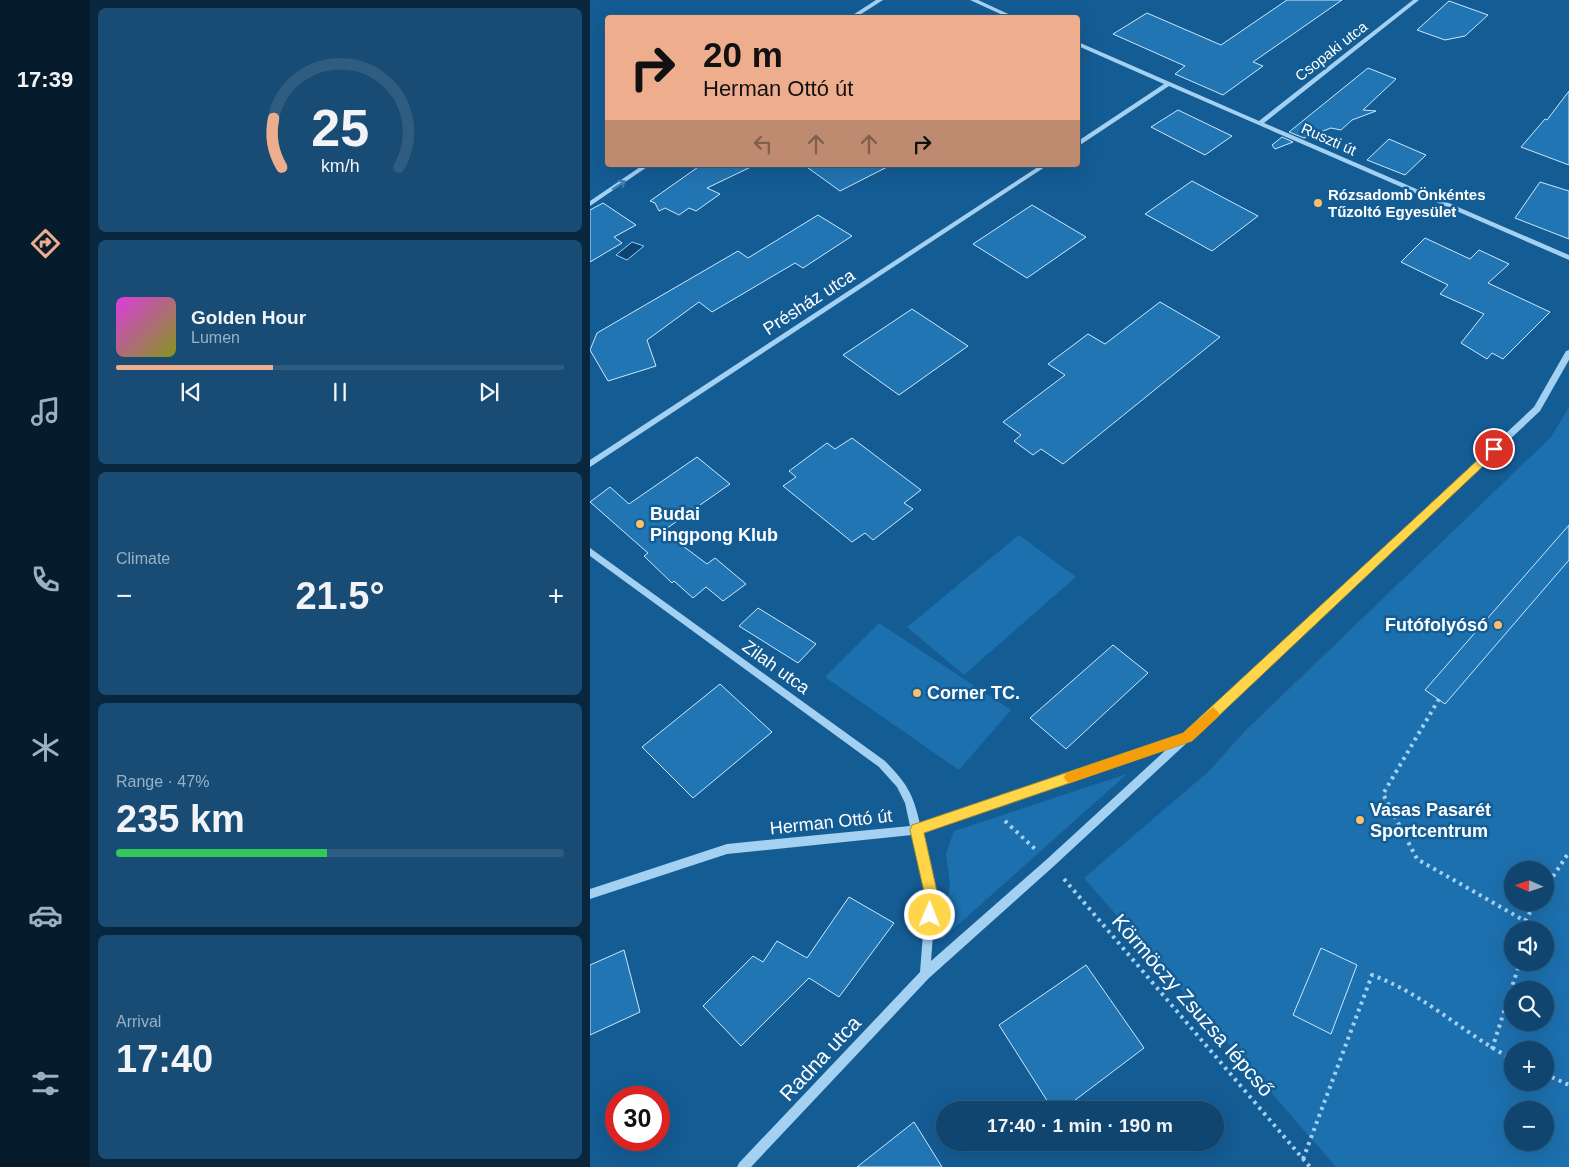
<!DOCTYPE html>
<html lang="en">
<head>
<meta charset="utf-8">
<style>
  :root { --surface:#0f456f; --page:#184c74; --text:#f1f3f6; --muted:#9bb1c3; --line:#2f5d82; --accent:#eead8d }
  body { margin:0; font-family:Arial,sans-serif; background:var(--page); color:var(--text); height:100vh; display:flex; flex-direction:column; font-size:19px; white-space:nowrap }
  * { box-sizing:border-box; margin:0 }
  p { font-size:16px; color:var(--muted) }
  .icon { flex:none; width:28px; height:28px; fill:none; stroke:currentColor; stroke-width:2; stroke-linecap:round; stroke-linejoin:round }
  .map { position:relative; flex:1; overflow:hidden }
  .panel { display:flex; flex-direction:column; gap:8px; padding:8px; background:#08263d; width:500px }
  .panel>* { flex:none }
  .banner { position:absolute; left:15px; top:15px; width:475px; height:152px; border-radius:5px; box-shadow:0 5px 20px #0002,0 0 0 1px var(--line); background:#eead8d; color:#111; overflow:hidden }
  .needle { width:32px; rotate:273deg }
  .controls { position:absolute; left:914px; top:861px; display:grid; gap:10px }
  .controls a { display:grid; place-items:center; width:50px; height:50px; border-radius:50%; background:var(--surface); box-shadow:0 5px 20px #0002,0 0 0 1px var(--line); font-size:25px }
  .speed { position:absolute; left:15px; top:1086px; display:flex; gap:10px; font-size:25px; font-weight:700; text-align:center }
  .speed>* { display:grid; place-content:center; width:65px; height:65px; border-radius:50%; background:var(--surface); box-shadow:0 5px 20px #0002,0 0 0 1px var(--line); line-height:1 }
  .speed .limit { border:8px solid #d22; background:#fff; color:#111 }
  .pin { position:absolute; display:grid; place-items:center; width:42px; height:42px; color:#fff; margin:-21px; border:2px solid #fff; border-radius:50%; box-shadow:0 1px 5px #0007 }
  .me { position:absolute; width:55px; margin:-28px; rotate:1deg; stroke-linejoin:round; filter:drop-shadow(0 0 4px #0008) }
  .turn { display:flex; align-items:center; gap:18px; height:105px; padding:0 15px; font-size:22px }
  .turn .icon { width:65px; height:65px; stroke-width:2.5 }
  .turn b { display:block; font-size:35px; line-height:42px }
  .lanes { display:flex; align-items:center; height:48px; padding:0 15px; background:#0003; justify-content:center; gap:25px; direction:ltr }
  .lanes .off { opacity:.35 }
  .big { font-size:38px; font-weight:800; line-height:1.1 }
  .panel .widget { flex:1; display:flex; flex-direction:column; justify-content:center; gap:8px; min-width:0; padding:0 18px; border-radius:8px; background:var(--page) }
  .panel .dial { align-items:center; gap:0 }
  .dial svg { height:130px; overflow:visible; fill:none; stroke:var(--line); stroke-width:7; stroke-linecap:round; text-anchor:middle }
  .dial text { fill:var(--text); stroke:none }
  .song { display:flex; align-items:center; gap:15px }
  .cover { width:60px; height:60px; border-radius:8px; background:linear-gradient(135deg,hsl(300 70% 55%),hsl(70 70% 35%)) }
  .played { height:5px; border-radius:2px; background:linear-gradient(90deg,var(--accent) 35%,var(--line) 35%) }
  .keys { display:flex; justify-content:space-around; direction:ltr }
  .heat { display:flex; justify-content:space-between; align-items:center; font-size:28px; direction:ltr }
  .charge { height:8px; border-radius:4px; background:linear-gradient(90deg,#34c759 47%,var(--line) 0) }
  .trip { position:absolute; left:346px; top:1101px; width:288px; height:50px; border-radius:25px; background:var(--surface); box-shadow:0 5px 20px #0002,0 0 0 1px var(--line); font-weight:800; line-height:50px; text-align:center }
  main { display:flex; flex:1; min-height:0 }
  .menu { display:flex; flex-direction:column; width:90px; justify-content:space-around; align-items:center; background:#061c2c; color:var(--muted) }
  .menu .icon { width:35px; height:35px }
  .menu .selected { color:var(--accent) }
  .menu b { font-size:22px; color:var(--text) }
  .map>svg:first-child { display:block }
</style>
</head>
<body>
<main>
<nav class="menu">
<b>17:39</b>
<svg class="icon selected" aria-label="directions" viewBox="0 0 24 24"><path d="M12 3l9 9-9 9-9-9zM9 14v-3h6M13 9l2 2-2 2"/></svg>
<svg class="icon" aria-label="music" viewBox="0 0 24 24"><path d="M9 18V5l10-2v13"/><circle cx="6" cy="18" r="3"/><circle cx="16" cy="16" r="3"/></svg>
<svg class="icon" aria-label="phone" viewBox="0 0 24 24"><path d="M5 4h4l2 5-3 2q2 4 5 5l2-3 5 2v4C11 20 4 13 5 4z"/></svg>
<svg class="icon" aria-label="climate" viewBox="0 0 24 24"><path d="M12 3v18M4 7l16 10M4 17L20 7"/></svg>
<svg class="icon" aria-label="car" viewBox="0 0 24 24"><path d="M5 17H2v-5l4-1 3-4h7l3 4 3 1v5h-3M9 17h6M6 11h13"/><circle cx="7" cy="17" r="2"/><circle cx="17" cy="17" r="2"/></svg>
<svg class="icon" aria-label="filters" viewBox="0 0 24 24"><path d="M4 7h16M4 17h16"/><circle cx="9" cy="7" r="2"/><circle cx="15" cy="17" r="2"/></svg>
</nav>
<section class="panel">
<div class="widget dial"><svg viewBox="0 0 100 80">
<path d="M14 69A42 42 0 1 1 86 69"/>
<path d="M14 69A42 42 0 0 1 9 39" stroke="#eead8d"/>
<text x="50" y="56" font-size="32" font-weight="700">25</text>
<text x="50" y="72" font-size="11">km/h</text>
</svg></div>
<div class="widget">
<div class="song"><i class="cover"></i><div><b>Golden Hour</b><p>Lumen</p></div></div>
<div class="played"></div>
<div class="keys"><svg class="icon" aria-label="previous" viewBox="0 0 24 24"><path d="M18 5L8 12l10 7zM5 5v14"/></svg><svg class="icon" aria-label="pause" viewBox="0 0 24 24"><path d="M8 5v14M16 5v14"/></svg><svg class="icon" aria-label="next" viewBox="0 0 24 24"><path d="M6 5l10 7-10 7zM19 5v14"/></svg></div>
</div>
<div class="widget"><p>Climate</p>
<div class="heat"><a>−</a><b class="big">21.5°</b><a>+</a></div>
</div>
<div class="widget"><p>Range · 47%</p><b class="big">235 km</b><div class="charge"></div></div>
<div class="widget"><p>Arrival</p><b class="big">17:40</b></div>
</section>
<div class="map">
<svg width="979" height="1167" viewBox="0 0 979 1167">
  <rect width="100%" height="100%" fill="#145c94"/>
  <g fill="#1c70ae" fill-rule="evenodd">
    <path d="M 979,407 L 979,1167 L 746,1167 L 494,878 L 619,771 L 655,731 L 961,437 ZM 922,870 L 955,870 L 955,902 L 922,902 ZM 922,930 L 955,930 L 955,962 L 922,962 ZM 922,990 L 955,990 L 955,1022 L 922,1022 ZM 922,1050 L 955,1050 L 955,1082 L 922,1082 ZM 922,1110 L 955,1110 L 955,1142 L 922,1142 Z"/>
    <polygon points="429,535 486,577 374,675 317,627"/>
    <polygon points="289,623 421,710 369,770 235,677"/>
    <polygon points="537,774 351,940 360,884 356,854 364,831"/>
  </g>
  <polygon fill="#0d4471" stroke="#96cef5" points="42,242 54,246 37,260 26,255"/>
  <g fill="#2275b3" stroke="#cbe8fc">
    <polygon points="697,0 752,0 663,62 673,66 633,95 585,74 595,66 523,34 557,13 631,45"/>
    <polygon points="859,1 898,15 875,36 855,40 827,30"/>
    <polygon points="778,68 806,79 773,110 786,111 762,120 751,130 741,128 714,138 699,132"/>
    <polygon points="979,91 979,165 931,147 955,119 957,120"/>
    <polygon points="588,110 642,136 615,155 561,127"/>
    <polygon points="692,137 703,142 685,149 682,145"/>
    <polygon points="799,139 836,155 815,175 777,160"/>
    <polygon points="111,165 165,165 117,188 130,194 106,211 99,208 89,215 75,208 69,211 65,203 60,201"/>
    <polygon points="214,165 301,165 250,191"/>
    <polygon points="602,181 668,216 622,251 555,214"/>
    <polygon points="950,182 979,191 979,239 925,218"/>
    <polygon points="13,203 46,225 24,237 32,243 0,262 0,210"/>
    <polygon points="442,205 496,237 437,278 383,244"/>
    <polygon points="228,215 262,236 213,268 205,263 122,312 109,302 57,340 66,366 18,381 0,350 7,333 148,251 158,258"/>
    <polygon points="835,238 880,259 889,250 919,264 898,283 960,312 913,359 902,353 897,359 871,343 894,314 850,294 858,285 811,262"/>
    <polygon points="570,302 630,337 473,464 451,449 443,455 424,441 431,435 413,422 475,375 458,364 498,334 515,344"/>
    <polygon points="322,309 378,346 309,395 253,355"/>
    <polygon points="262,438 331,490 314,503 323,509 283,540 275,533 262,542 193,486 206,477 199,471 237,443 245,449"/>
    <polygon points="107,457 140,484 73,531 117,564 125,558 156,584 133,601 116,587 103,598 84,581 82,583 54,556 58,553 0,502 20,487 39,504"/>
    <polygon points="979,525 979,560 855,704 835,690"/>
    <polygon points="168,608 220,640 226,644 208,663 149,626"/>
    <polygon points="523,645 558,673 476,749 440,718"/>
    <polygon points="130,684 182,732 103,798 52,747"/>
    <polygon points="259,897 304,923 249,997 219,978 151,1046 113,1006 163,956 173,962 187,941 217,958"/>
    <polygon points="731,948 767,965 741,1034 703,1015"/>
    <polygon points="34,950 50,1012 0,1035 0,965"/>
    <polygon points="496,965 554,1048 472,1110 463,1110 409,1025"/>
    <polygon points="324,1122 352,1167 267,1167"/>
  </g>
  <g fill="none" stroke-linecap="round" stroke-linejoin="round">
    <g stroke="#a4d1f2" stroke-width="4" stroke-dasharray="3 4.5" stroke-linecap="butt">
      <polyline points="849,699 793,794 827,859 935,921 940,930"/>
      <polyline points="415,821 445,849"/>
      <polyline points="474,879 720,1167"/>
      <polyline points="955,889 979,852"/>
      <polyline points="935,921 946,902"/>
      <polyline points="902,1049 930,962"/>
      <polyline points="955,1074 979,1085"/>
      <path d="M 713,1159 L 782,975 C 834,994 873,1033 922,1059"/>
    </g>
    <g fill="#a4d1f2" fill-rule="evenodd">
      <polygon points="286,0 293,0 265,18 258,18"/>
      <polygon points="380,0 388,0 427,18 419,18"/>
      <polygon points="823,0 829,0 674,123 979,255 979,260 579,86 490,145 488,146 488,141 574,84 488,46 488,42 669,121"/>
      <polygon points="53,165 60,165 0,206 0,201"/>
      <polygon points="451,165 458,165 0,467 0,460"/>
      <path d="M 979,350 L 979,360 L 950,411 L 600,740 L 464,866 L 339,978 L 161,1167 L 147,1167 L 149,1163 L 330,972 L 336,896 L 322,835 L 137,854 L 0,899 L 0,889 L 137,844 L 320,826 L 315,803 L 307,787 L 289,767 L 0,556 L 0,548 L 295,761 C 317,784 323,793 330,824 L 593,735 L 944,407 L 976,351 ZM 578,748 L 456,860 L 341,961 L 346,896 L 332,833 Z"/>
    </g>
  </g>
  <defs><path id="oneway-shaft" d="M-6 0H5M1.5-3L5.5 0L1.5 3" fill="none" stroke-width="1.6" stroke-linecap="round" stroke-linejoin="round" transform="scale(1.25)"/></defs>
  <use stroke="#3f7fb0" href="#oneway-shaft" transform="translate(29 185) rotate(-34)"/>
  <polygon fill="#ffd54a" stroke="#a68a30" points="904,445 909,449 908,452 602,741 334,833 348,896 345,920 340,922 335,920 333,915 335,896 320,830 322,825 593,733"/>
  <polygon fill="#f59e0b" points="623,707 629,713 628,717 602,741 480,783 476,781 474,777 476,773 593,733"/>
  <g fill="#ffbf64" stroke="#145c94" stroke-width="2">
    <circle cx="728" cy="203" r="5"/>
    <circle cx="50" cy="524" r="5"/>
    <circle cx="908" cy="625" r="5"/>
    <circle cx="327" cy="693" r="5"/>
    <circle cx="770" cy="820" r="5"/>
  </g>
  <g text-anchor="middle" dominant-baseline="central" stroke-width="5" stroke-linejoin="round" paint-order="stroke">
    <g font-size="15" fill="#fff" stroke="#145c94">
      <text transform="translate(741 51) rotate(-38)">Csopaki utca</text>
      <text transform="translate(739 139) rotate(24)">Ruszti út</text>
    </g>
    <g font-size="15" font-weight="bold" fill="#fff" stroke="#145c94" text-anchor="start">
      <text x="738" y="194">Rózsadomb Önkéntes<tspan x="738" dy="17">Tűzoltó Egyesület</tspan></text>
    </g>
    <g font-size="18" fill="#fff" stroke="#145c94">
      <text transform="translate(219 302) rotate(-33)">Présház utca</text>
      <text transform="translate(186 667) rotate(36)">Zilah utca</text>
      <text transform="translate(241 822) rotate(-6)">Herman Ottó út</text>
    </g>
    <g font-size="18" font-weight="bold" fill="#fff" stroke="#145c94" text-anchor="start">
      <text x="60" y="514">Budai<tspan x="60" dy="21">Pingpong Klub</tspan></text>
      <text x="898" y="625" text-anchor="end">Futófolyósó</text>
      <text x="337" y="693">Corner TC.</text>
      <text x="780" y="810">Vasas Pasarét<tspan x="780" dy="21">Sportcentrum</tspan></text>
    </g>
    <g font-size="21" fill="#fff" stroke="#145c94">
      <text transform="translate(603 1005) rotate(49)">Körmöczy Zsuzsa lépcső</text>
      <text transform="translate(230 1058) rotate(-47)">Radna utca</text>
    </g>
  </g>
</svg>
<div class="controls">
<a><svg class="needle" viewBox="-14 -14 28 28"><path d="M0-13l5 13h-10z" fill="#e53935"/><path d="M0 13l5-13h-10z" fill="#9bb1c3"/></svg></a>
<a><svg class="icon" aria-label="sound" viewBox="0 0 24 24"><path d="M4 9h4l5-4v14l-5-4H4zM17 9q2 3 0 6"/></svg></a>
<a><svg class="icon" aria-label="search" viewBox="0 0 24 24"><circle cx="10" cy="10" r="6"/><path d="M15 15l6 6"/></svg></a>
<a>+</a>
<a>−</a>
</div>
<div class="speed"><div class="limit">30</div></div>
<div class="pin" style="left:904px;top:449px;background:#d93025"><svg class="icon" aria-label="arrive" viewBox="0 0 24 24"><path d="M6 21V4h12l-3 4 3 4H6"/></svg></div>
<svg class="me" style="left:340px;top:915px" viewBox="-20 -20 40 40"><circle r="17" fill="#ffd54a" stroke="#fff" stroke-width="3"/><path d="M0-11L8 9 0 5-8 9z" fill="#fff"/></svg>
<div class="trip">17:40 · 1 min · 190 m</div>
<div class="banner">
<div class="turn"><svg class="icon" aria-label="right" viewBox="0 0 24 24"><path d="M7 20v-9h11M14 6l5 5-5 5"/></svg><div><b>20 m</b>Herman Ottó út</div></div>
<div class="lanes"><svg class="icon off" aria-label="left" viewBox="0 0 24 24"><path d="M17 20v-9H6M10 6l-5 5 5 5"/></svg><svg class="icon off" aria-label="ahead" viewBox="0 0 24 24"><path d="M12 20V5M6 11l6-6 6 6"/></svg><svg class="icon off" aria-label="ahead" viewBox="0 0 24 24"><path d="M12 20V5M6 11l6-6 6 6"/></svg><svg class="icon" aria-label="right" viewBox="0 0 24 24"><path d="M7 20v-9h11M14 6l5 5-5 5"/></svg></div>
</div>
</div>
</main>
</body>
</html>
